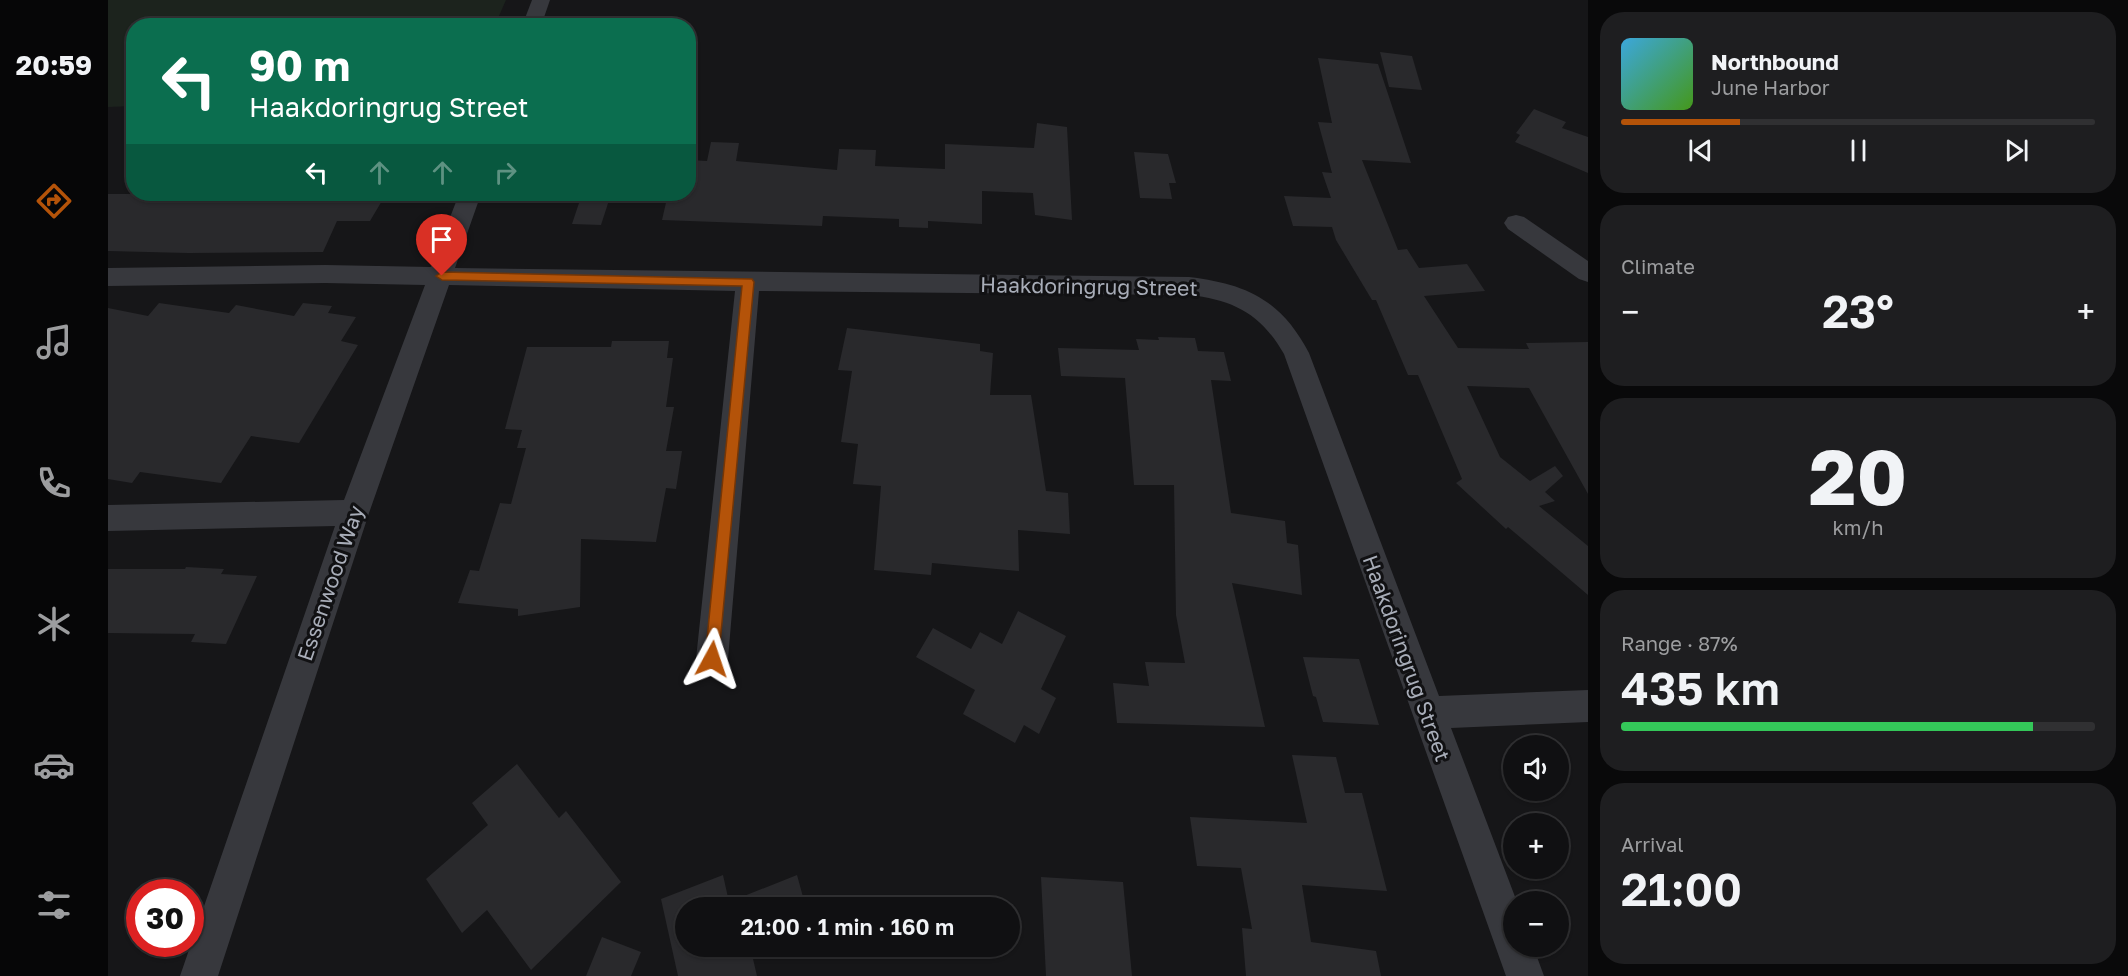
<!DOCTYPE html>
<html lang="en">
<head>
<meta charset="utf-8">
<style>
  :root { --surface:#101012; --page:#1e1e20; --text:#f1f3f6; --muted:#9c9d9f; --line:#303032; --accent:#b45309 }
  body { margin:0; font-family:"Golos Text",sans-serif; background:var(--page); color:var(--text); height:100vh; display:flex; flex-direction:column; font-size:22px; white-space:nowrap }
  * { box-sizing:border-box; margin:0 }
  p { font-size:20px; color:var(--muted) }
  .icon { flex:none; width:33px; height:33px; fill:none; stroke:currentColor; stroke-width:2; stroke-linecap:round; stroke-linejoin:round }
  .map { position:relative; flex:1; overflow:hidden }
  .panel { display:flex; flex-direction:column; gap:12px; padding:12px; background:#09090a; width:540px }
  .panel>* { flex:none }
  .top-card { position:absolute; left:18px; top:18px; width:570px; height:183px; border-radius:24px; box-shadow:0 2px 4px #0004,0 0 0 2px var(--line); background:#0b6e4f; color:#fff; overflow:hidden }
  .controls { position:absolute; left:1395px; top:735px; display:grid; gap:12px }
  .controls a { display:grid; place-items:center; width:66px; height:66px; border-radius:50%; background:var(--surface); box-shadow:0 2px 4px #0004,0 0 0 2px var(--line); font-size:30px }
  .speed { position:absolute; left:18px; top:879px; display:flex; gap:12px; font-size:30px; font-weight:700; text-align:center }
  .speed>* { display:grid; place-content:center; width:78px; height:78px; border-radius:50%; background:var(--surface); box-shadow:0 2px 4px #0004,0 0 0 2px var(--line); line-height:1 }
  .speed .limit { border:9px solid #d22; background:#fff; color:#111 }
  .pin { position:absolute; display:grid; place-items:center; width:51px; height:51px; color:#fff; margin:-62px -26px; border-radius:50% 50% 50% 0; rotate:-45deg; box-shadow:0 0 6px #0007 }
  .pin .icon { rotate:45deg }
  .me { position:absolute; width:66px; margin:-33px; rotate:5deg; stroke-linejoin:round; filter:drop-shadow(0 0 4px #0008) }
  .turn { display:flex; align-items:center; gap:21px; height:126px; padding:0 24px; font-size:27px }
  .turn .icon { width:78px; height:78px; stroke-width:2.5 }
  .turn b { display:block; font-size:42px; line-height:51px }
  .lanes { display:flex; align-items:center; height:57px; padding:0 24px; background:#0003; justify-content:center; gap:30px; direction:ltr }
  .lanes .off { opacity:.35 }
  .big { font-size:45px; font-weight:600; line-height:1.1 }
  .panel .tile { flex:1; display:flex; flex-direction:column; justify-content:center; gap:9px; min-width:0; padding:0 21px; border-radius:24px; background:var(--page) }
  .panel .dial { align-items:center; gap:0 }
  .dial b { font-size:78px; line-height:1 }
  .song { display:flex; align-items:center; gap:18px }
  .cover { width:72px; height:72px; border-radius:9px; background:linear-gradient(135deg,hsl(200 70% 55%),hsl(100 70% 35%)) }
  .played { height:6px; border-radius:3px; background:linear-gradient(90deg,var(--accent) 25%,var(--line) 25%) }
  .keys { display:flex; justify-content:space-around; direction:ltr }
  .heat { display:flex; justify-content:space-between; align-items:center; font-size:33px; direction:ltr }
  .charge { height:9px; border-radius:4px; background:linear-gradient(90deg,#34c759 87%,var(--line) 0) }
  .trip { position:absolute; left:567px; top:897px; width:345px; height:60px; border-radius:30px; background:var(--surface); box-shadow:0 2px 4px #0004,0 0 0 2px var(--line); font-weight:600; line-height:60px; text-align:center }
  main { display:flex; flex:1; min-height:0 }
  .tab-bar { display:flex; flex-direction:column; width:108px; justify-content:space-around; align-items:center; background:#060607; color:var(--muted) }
  .tab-bar .icon { width:42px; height:42px }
  .tab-bar .active { color:var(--accent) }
  .tab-bar b { font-size:27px; color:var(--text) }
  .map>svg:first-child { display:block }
</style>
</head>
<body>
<main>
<nav class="tab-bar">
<b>20:59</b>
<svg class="icon active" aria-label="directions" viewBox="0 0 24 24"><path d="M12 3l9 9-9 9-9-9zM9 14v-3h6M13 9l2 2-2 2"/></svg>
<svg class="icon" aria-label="music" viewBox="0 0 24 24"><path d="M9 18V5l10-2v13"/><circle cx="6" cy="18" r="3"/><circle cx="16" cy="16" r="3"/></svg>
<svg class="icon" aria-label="phone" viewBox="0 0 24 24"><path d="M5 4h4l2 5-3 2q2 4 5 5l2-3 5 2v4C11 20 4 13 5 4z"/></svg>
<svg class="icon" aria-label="climate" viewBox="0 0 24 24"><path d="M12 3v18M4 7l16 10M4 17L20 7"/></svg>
<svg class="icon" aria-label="car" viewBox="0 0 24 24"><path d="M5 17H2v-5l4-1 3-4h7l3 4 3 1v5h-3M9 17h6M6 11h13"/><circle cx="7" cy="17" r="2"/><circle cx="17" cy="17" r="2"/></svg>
<svg class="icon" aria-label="filters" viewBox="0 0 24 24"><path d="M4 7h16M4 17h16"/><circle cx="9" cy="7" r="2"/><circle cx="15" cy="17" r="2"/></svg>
</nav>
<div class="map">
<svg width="1480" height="976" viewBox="0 0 1480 976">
  <rect width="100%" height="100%" fill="#161618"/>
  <polygon fill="#1c231d" points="0,0 398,0 387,25 26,26 25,106 0,107"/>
  <g fill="#29292c">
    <polygon points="1272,52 1304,56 1314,90 1281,87"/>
    <polygon points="1210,58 1270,64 1303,163 1254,160 1290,250 1299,249 1311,268 1359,264 1377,291 1316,296 1350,348 1421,349 1418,343 1480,342 1480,494 1421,388 1359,386 1392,457 1422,481 1447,466 1455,476 1437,492 1447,501 1431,506 1480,546 1480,595 1400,527 1398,529 1348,483 1354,479 1310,375 1300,375 1268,300 1264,300 1228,240 1224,227 1185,226 1176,196 1223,198 1214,172 1224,173 1210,122 1224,123"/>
    <polygon points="1426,109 1458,122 1454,128 1480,137 1480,173 1407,142 1412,135 1408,133"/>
    <polygon points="929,123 959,127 964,220 927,215 925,193 874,191 874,224 820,221 820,228 791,227 791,219 715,216 714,226 554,220 560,194 580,194 580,160 599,161 603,142 631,143 628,161 729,170 731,149 768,150 767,166 837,169 837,144 926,148"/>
    <polygon points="1026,152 1060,154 1068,183 1061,183 1064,199 1032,198"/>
    <polygon points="0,194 278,194 262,221 229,221 215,252 80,253 0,251"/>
    <polygon points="474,194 503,194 493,225 464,224"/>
    <polygon points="51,303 121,313 128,305 186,316 195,303 224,306 220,313 248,317 233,341 250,345 191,443 143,436 113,483 32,472 24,483 0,479 0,308 40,316"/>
    <polygon points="739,328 872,344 872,351 885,353 882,395 923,395 938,491 960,493 962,534 910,530 911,571 824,563 823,575 766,570 773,486 745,484 750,444 733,442 744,371 730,370"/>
    <polygon points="1050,337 1087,338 1090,351 1116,352 1123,381 1103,380 1123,513 1177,521 1179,543 1190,545 1194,595 1124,583 1157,727 1009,723 1005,683 1041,686 1037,662 1077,663 1068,615 1066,485 1026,485 1017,378 953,376 950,348 1031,350 1028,339 1051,340"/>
    <polygon points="504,341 561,341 559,358 565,358 558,407 566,407 558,451 574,451 568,489 558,488 548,542 473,539 472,607 410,616 410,609 350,603 362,570 371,571 392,503 403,504 418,448 409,448 414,430 397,429 419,347 503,347"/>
    <polygon points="78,567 116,569 113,574 149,576 118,644 83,642 87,634 0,633 0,569 77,569"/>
    <polygon points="910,611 958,636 933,689 948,698 931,734 916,725 907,743 855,714 867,690 808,657 825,628 863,649 872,632 894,644"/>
    <polygon points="1195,657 1251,659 1271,725 1215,722 1208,697 1205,696"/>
    <polygon points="1184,755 1228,757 1237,793 1254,793 1279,891 1194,885 1203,942 1268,951 1273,976 1138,976 1134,928 1144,929 1133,868 1089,866 1082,817 1199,823"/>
    <polygon points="409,764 451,818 458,811 513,882 423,970 379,910 354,933 318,879 380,825 364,803"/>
    <polygon points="615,875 621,902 689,875 698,908 578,908 578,946 642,946 649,976 570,976 553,899"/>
    <polygon points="933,877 1015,882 1024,976 938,976"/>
    <polygon points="494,937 533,952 523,976 478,976"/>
  </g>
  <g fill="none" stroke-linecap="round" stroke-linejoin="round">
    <g fill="#37383d" fill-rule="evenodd">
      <polygon points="424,0 442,0 433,26 414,26"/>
      <path d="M 351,194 L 373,194 L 347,268 L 1081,277 C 1139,284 1173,300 1201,353 L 1331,696 L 1480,690 L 1480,722 L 1343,728 L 1409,902 L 1406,902 L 1406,946 L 1425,946 L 1436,976 L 1398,976 L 1176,354 C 1153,314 1126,300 1081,295 L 651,291 L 620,659 L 615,670 L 604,675 L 593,670 L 588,659 L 627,291 L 341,285 L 261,513 L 110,976 L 72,976 L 227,526 L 0,531 L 0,505 L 236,500 L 317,285 L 217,283 L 0,286 L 0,268 L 217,265 L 323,267 Z"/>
      <polygon points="1408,215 1416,217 1480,261 1480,282 1471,279 1400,229 1396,223 1400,217"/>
    </g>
  </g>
  <polygon fill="#b45309" stroke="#753606" stroke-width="1.5" points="334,272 644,279 646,282 610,665 604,667 599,665 597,659 634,286 334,280 328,276"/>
  <g text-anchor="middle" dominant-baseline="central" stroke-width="6" stroke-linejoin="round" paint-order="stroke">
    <g font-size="21" fill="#a8adb8" stroke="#111113">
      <text transform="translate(981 286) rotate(1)">Haakdoringrug Street</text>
      <text transform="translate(222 583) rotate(-71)">Essenwood Way</text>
      <text transform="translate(1299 658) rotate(70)">Haakdoringrug Street</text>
    </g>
  </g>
</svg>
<div class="controls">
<a><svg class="icon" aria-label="sound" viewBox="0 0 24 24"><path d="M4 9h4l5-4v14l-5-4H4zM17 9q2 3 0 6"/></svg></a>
<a>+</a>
<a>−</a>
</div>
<div class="speed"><div class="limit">30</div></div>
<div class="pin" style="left:334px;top:276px;background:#d93025"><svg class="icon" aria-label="arrive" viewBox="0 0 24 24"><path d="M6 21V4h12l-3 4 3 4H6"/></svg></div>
<svg class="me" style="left:604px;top:659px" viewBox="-20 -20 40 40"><path d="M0-17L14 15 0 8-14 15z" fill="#b45309" stroke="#fff" stroke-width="4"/></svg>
<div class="trip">21:00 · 1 min · 160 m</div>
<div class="top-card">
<div class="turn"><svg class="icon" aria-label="left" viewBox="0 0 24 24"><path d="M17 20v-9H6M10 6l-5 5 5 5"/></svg><div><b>90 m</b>Haakdoringrug Street</div></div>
<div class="lanes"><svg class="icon" aria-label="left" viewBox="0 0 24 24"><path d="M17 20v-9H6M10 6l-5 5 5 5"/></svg><svg class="icon off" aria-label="ahead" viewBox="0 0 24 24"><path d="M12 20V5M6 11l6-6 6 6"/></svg><svg class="icon off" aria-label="ahead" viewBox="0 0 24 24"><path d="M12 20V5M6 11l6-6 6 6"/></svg><svg class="icon off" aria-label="right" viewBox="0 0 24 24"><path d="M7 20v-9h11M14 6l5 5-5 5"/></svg></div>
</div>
</div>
<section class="panel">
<div class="tile">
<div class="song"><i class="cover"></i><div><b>Northbound</b><p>June Harbor</p></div></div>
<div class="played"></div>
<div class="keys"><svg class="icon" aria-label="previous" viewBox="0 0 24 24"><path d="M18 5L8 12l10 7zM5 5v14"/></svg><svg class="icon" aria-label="pause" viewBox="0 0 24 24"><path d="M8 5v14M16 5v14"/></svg><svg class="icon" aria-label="next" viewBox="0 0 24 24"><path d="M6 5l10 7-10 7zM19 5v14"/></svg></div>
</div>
<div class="tile"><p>Climate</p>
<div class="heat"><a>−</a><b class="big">23°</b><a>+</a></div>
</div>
<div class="tile dial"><b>20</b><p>km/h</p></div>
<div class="tile"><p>Range · 87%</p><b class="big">435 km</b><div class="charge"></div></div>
<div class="tile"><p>Arrival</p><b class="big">21:00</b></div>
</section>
</main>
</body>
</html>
